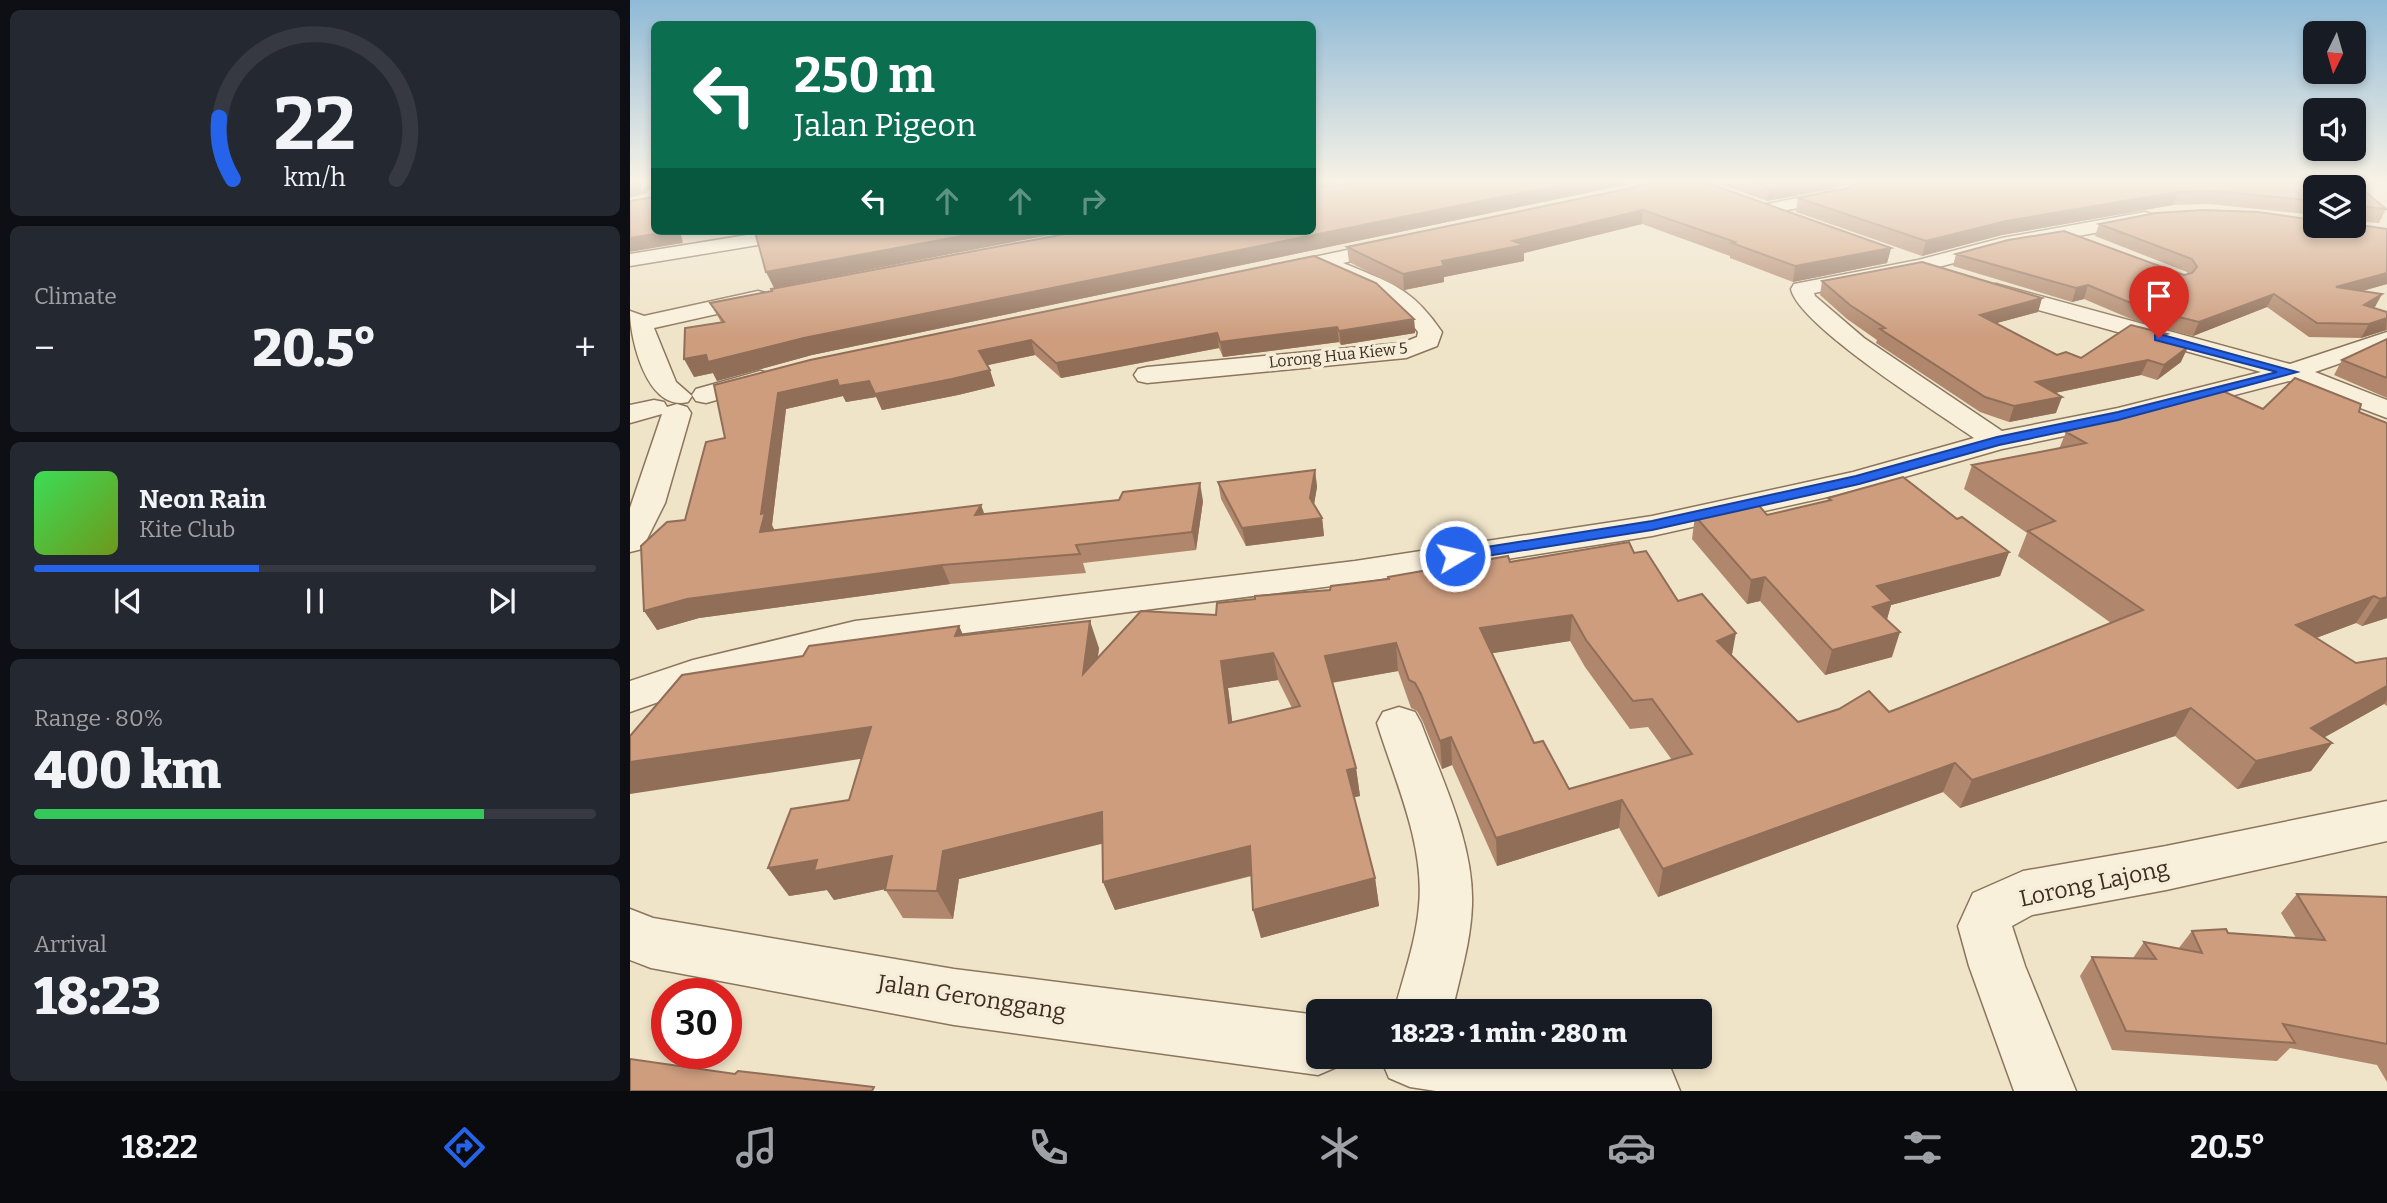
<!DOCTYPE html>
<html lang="en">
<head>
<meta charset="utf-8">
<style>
  :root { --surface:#171b24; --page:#242831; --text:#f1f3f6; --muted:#9ea1a6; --line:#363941; --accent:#2563eb }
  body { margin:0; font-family:Bitter,serif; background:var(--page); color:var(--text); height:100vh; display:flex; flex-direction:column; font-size:26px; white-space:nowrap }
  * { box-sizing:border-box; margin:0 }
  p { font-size:23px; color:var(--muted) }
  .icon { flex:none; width:38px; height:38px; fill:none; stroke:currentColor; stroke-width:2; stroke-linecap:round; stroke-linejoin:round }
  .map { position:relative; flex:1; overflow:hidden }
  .side { display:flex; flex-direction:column; gap:10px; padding:10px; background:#0d0f14; width:630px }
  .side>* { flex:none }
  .top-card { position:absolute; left:21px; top:21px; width:665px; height:214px; border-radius:10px; box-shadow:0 4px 10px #0003; background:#0b6e4f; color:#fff; overflow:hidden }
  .needle { width:46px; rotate:185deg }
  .buttons { position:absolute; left:1673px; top:21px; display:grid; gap:14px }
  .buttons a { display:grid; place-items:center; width:63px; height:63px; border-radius:10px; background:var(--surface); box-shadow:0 4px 10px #0003; font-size:35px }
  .speed { position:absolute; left:21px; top:978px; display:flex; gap:14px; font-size:35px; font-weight:700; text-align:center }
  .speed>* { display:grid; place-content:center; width:91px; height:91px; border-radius:50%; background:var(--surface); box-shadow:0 4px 10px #0003; line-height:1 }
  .speed .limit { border:10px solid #d22; background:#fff; color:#111 }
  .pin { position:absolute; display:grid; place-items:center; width:60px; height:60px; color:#fff; margin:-72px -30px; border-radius:50% 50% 50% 0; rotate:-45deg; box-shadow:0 0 7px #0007 }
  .pin .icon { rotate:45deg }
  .me { position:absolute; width:77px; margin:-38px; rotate:81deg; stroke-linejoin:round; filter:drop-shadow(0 0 5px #0008) }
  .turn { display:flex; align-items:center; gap:24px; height:147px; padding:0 28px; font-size:32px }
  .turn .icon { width:91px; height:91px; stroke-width:2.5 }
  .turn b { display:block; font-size:49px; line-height:60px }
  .lanes { display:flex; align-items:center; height:66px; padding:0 28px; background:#0003; justify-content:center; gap:35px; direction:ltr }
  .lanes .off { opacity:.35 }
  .big { font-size:52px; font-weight:800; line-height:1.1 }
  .side .tile { flex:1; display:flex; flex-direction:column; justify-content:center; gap:10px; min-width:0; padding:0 24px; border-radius:10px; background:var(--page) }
  .side .dial { align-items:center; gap:0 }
  .dial svg { height:182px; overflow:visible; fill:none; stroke:var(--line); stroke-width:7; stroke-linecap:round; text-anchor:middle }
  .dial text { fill:var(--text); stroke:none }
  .song { display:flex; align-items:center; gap:21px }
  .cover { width:84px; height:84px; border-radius:10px; background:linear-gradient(135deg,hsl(130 70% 55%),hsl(80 70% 35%)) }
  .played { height:7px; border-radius:4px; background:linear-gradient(90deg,var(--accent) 40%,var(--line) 40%) }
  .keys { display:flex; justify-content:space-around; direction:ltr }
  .heat { display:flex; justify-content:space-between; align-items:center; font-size:38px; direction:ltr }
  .charge { height:10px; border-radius:5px; background:linear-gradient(90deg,#34c759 80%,var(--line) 0) }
  .trip { position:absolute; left:676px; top:999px; width:406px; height:70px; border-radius:10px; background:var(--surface); box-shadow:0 4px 10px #0003; font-weight:800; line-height:70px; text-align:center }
  .dock { display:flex; height:112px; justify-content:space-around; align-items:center; background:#090b0e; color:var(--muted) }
  .dock .icon { width:49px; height:49px }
  .dock .active { color:var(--accent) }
  .dock b { font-size:32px; color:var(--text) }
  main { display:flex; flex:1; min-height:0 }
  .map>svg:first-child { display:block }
</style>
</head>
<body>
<main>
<section class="side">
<div class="tile dial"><svg viewBox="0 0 100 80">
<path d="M14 69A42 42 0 1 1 86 69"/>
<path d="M14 69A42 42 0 0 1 8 42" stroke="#2563eb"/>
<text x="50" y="56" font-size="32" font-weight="700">22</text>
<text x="50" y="72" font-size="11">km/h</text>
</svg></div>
<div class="tile"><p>Climate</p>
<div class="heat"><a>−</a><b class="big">20.5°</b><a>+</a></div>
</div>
<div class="tile">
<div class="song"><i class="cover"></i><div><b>Neon Rain</b><p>Kite Club</p></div></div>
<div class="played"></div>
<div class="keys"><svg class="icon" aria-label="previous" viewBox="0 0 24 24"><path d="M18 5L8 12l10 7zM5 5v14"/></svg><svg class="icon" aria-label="pause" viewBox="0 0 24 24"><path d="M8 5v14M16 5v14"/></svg><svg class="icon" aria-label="next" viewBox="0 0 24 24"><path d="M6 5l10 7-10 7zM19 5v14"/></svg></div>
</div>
<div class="tile"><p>Range · 80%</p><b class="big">400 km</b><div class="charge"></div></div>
<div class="tile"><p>Arrival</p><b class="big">18:23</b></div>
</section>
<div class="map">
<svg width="1757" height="1091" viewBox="0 0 1757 1091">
  <rect width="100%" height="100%" fill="#efe3c8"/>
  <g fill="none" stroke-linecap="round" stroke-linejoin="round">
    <polyline stroke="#6f9289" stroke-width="5" points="0,195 15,191 22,183"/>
    <g stroke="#8b755d" stroke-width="3">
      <g id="street">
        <polygon points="1216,183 1237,183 1214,199 1137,214 1128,209 1137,204 1203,191"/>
        <path d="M 1515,212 L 1522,214 L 1524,218 L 1522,222 L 1374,250 L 1289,272 L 1184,293 L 1185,296 L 1234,338 L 1372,431 L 1488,408 L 1631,372 L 1358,296 L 1355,291 L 1358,286 L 1366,284 L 1660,364 L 1757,332 L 1757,347 L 1685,372 L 1757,400 L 1757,418 L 1659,381 L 1488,425 L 1372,449 L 1229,490 L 1022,536 L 725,583 L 225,647 L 74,686 L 0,712 L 0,681 L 63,660 L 225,621 L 725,561 L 1022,516 L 1223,472 L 1344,438 C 1308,413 1168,325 1161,289 L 1164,284 L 1288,260 L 1372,238 Z"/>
        <polygon points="141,231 187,231 177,237 0,266 0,254"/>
        <path d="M 764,240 L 771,242 L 774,246 L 771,250 L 713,263 C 761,283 781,287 812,332 L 807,346 L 776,358 L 517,383 L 508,381 L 504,375 L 508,369 L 517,367 L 772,343 L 787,337 L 788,332 L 770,308 L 733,286 L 689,268 L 651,276 L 643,275 L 640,270 L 643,265 L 651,264 Z"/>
        <path d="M 128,291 L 136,293 L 139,298 L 136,303 L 24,328 L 46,382 L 62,396 L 58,402 C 17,412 0,339 0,311 L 14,316 Z"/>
        <polygon points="130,371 139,373 143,379 139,385 76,403 66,401 62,395 66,389"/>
        <polygon points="24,400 34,402 37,407 47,404 57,407 61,413 35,503 12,549 0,552 0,508 32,414 0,423 0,405"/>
        <path d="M 769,707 L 785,712 L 791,723 C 812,780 844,843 842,905 C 841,941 830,976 822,1012 L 764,1012 C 773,977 786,942 789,906 C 795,845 765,781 747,723 L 753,712 Z"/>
        <polygon points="1757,801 1757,841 1536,890 1402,915 1382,926 1395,966 1446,1091 1384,1091 1339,966 1328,926 1343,893 1393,871 1536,846"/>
        <polygon points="0,909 23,918 324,969 688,1015 688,1057 713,1057 709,1066 688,1075 324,1025 21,968 0,960"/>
        <polygon points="750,1057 998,1057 1019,1060 1041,1069 1050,1091 806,1091 780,1087 759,1078"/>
      </g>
    </g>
    <use href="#street" fill="#f9f0dc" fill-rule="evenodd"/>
  </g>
  <g fill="#b0876c" fill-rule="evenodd">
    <polygon points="720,183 1004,183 182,355 87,381 83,373 64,377 91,322 80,303"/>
    <polygon points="1088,183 1211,183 1202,189 1137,201"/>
    <polygon points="1685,187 1685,215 1579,204 1543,205 1372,235 1292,256 1166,212 1168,198 1218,188 1730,187 1756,209 1749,223 1724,221 1724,187"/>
    <polygon points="997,189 1261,248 1257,263 1163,282 1100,258 1100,256 1012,224 894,253 894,261 814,277 814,282 774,290 719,262 717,247"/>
    <polygon points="1469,224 1757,229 1757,284 1733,291 1752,294 1744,308 1757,312 1757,330 1731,338 1679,337 1637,307 1563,336 1508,322 1454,299 1442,302 1323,266 1326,254 1554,275 1558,274 1557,272 1465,236"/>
    <polygon points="684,256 784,319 785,333 711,345 709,342 593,357 589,348 431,378 405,355 357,365 365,386 328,395 252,410 246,397 216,402 213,396 156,409 142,525 144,530 355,514 573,501 566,550 453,563 456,573 320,584 69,618 27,630 55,520 95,438 84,385"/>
    <polygon points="1192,281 1412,298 1408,312 1366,323 1427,355 1451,358 1537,334 1535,340 1551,362 1527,380 1511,375 1425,393 1426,413 1379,422 1350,412 1246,343 1247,340 1217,319 1190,295"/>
    <polygon points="1757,339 1757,398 1704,375 1712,360"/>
    <path d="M 1633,409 L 1729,412 L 1757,618 L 1732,626 L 1726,623 L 1686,638 L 1726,663 L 1757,658 L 1757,706 L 1754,704 L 1694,737 L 1702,743 L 1681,771 L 1607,789 L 1545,736 L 1330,808 L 1313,792 L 1028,897 L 989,828 L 867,866 L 822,765 L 812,769 L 793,722 L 787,711 L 781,708 L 768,671 L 702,683 L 726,768 L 730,796 L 724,797 L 745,878 L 749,906 L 631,938 L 622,876 L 485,910 L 473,882 L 473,843 L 329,879 L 323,919 L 273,918 L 255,889 L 204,900 L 197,890 L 159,896 L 219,800 L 231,759 L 173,656 L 329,626 L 333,635 L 469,648 L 468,657 L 586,615 L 625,599 L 700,590 L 880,562 L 1004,553 L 1048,601 L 1168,722 L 1259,712 L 1481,623 L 1388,556 L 1397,533 L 1334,489 L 1342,465 L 1429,449 L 1436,432 ZM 940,641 L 955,667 L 1000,729 L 1018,727 L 1042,760 L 939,789 L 904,743 L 862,653 ZM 648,680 L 662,708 L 602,722 L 598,688 Z"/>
    <polygon points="685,470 687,487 684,505 692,518 694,536 616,546 591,499 588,482"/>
    <polygon points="1198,498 1327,519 1379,552 1370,576 1261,605 1257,619 1262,657 1195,675 1130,601 1117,604 1062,539 1065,516 1137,515 1198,501"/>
    <polygon points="1667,894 1757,897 1757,1082 1747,1065 1660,1048 1647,1061 1482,1050 1450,976 1462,957 1503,958 1514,942 1548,949 1562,931 1666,938 1651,913"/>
  </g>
  <g fill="#906e58">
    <polygon points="0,183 13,183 10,194 0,195"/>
    <polygon points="682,183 711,183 682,188"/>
    <polygon points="941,183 1004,183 182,355 87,381 83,373 64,377 54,359 174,338"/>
    <polygon points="1163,183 1211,183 1202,189 1137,201 1139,188"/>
    <polygon points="1548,192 1543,205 1372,235 1292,256 1296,241 1376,221"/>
    <polygon points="1013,210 1012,224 894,253 894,261 814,277 814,282 774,290 773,274 883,241"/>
    <polygon points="43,231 50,231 53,243 0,252 0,238"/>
    <polygon points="359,231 441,231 144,288 136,272"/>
    <polygon points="1261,248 1257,263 1163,282 1165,266"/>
    <polygon points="1757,273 1757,284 1699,300 1706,287"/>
    <polygon points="1458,285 1454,299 1442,302 1446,288"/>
    <polygon points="1644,294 1637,307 1563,336 1569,322"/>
    <polygon points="1752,294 1745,307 1726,318 1734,305"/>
    <polygon points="1412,298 1408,312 1345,329 1350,315"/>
    <polygon points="1757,318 1756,330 1731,338 1739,324"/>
    <polygon points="784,319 785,333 711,345 709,331"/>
    <polygon points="707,327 709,342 593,357 590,342"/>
    <polygon points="587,333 589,348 431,378 426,363"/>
    <polygon points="1537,334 1531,349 1527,338"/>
    <polygon points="401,340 405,355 354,366 349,351"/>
    <polygon points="1558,347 1551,362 1527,380 1534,365"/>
    <polygon points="1518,360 1511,375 1401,398 1406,382"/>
    <polygon points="360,370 365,386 328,395 252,410 245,394"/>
    <polygon points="207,380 239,381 246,397 216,402 213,396 156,409 142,525 145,531 130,532 131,514 148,393"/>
    <polygon points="1432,397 1426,413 1379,422 1384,406"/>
    <polygon points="685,470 687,487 682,515 680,498"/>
    <polygon points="570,483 573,501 566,550 562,532"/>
    <polygon points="351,505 358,523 345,515"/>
    <polygon points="692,518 694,536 616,546 612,528"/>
    <polygon points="1379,552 1370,576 1261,605 1255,626 1236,632 1247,586"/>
    <polygon points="312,565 320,584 69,618 27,630 14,611 57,599"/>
    <polygon points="1135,577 1130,601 1117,604 1121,580"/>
    <polygon points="1744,596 1726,623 1649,652 1666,625"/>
    <polygon points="1757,597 1757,618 1732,626 1750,599"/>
    <polygon points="942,615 940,641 851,655 850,628"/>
    <polygon points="460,621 469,648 462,701 453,674"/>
    <polygon points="329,626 341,653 325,636"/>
    <polygon points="1270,632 1262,657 1195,675 1202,650"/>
    <polygon points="1106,633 1101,660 1087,641"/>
    <polygon points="766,643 768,671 699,683 695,656"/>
    <polygon points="643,653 648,680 598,688 606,751 599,723 591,661"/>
    <polygon points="1757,686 1757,700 1754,704 1672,750 1702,743 1681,771 1607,789 1626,761 1681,728"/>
    <polygon points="1561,708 1545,736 1330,808 1342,780"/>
    <polygon points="241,727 256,755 0,794 0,762"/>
    <polygon points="821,737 822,765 812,769 810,741"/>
    <polygon points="1325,763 1313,792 1028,897 1033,869"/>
    <polygon points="726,768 730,796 721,798 717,770"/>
    <polygon points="992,800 989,828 867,866 866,838"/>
    <polygon points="472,812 483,841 329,879 323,919 307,891 313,851"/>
    <polygon points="620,846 627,874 485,910 473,882"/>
    <polygon points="262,856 279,884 204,900 197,890 159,896 138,868 187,860"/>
    <polygon points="745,878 749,906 631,938 623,910"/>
  </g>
  <g fill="#cd9d7e" stroke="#906e58" stroke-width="2" fill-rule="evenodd">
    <polygon points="720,183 941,183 174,338 78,362 76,355 54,359 55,328 94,322 80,303 142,291 141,289 451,231 682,231 682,189"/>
    <polygon points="1019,183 1077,183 1261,248 1165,266 1102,243 1105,242 1013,210 883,241 894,245 812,261 814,266 773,274 717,247 997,189"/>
    <polygon points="1127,183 1163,183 1139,188"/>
    <polygon points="1225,183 1732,183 1729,186 1756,209 1731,206 1729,209 1724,209 1724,187 1685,187 1685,201 1585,191 1548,192 1376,221 1296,241 1168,198 1218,188"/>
    <polygon points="24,197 24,231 43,231 0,238 0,201"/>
    <polygon points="1574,210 1628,212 1685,220 1685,226 1724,226 1724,224 1757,229 1757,273 1706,287 1752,294 1734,305 1757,312 1757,318 1739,324 1687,323 1644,294 1569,322 1513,308 1458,285 1446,288 1326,254 1378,240 1434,231 1554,275 1562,273 1567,267 1562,259 1469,224 1526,213"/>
    <polygon points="133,231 359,231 136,272 125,232"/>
    <polygon points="684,256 746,283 784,319 709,331 707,327 590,342 587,333 426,363 401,340 349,351 360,370 322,379 245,394 239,381 209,386 207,380 148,393 131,514 135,513 130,532 351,505 345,515 489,500 493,492 570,483 562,532 446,545 450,554 312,565 57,599 14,611 11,546 37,522 55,520 76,442 95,438 84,385 180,360"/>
    <polygon points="1292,262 1412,298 1350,315 1427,355 1436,352 1451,358 1501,325 1537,334 1527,338 1558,347 1534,365 1518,360 1406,382 1432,397 1384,406 1355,397 1250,329 1255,328 1220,305 1192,281"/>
    <polygon points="1757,339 1757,378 1712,360"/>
    <path d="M 1665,378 L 1731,404 L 1729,412 L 1757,423 L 1757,597 L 1750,599 L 1744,596 L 1666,625 L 1726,663 L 1757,658 L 1757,686 L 1681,728 L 1702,743 L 1626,761 L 1561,708 L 1342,780 L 1325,763 L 1033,869 L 992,800 L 866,838 L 821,737 L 810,741 L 791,694 L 785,683 L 779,680 L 766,643 L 695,656 L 726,768 L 717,770 L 745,878 L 623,910 L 620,846 L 473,882 L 472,812 L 313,851 L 307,891 L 255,890 L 262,856 L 184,871 L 187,860 L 138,868 L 161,809 L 219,800 L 241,727 L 0,762 L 0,736 L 52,675 L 173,656 L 179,646 L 329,626 L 325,636 L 460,621 L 453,674 L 511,611 L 586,615 L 587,603 L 625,599 L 625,596 L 700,590 L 701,586 L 759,579 L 758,577 L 878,556 L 880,562 L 999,542 L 1004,553 L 1016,551 L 1048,601 L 1072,594 L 1106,633 L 1087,641 L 1168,722 L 1209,709 L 1239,691 L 1259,712 L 1513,610 L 1398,531 L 1425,521 L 1342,465 L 1456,443 L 1436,432 L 1462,423 L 1593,391 L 1633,409 ZM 942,615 L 956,640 L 1003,701 L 1022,699 L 1062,754 L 939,789 L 913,741 L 904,743 L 850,628 ZM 643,653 L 670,706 L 599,723 L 591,661 Z"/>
    <polygon points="685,470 680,498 692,518 612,528 588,482"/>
    <polygon points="1273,477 1327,519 1332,517 1379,552 1247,586 1262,601 1243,607 1270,632 1202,650 1135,577 1121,580 1065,516 1126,502 1137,515 1201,500 1198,498"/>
    <polygon points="1667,894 1757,897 1757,1044 1653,1024 1665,1043 1496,1031 1462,957 1526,959 1514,942 1572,953 1562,931 1596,929 1598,933 1695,940"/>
    <polygon points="0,1059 105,1074 108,1071 244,1087 242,1091 0,1091"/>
  </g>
  <linearGradient id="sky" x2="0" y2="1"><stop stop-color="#8fbad6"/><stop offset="0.54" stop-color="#f8f2e6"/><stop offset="1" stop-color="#f8f2e6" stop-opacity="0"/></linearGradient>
  <rect width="1757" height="336" fill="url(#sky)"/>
  <polygon fill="#2563eb" stroke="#184099" stroke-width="2" points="1529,334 1667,372 1488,420 1369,445 1229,484 1022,530 825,561 817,556 825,552 1022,521 1226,476 1367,437 1488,412 1647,372 1525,340 1525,335"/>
  <g text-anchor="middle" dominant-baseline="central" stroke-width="7" stroke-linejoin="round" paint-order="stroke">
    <g font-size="16" fill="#3c2d20" stroke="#f6edd8">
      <text transform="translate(708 355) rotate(-6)">Lorong Hua Kiew 5</text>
    </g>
    <g font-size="23" fill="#3c2d20" stroke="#f6edd8">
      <text transform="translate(1464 883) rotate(-12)">Lorong Lajong</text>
      <text transform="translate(342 997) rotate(9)">Jalan Geronggang</text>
    </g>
  </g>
</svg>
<div class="buttons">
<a><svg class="needle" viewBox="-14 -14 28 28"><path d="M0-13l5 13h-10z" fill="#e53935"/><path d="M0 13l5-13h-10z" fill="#9ea1a6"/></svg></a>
<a><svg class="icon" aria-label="sound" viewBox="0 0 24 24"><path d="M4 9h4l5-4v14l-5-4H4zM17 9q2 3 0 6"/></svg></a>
<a><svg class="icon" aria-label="layers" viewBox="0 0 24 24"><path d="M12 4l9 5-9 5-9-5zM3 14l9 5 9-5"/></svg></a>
</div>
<div class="speed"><div class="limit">30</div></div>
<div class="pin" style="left:1529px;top:338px;background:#d93025"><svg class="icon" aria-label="arrive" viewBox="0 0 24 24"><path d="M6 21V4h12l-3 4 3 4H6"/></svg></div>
<svg class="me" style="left:825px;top:556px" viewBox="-20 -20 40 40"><circle r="17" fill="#2563eb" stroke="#fff" stroke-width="3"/><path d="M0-11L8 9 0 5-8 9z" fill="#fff"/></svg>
<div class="trip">18:23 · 1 min · 280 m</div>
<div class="top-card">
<div class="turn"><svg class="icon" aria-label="left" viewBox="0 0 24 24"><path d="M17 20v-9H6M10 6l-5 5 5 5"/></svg><div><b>250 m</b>Jalan Pigeon</div></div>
<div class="lanes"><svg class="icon" aria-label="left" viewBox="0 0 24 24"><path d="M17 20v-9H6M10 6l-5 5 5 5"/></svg><svg class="icon off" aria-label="ahead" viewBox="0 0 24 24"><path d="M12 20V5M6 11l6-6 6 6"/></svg><svg class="icon off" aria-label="ahead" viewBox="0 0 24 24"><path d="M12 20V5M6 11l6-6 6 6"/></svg><svg class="icon off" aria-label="right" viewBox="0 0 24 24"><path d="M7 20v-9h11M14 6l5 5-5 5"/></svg></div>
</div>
</div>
</main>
<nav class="dock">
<b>18:22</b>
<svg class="icon active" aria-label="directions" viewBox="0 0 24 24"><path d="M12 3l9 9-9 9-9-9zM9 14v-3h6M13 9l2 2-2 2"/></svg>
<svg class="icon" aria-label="music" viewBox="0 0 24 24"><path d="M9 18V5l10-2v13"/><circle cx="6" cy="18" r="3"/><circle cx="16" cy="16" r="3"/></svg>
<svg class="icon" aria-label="phone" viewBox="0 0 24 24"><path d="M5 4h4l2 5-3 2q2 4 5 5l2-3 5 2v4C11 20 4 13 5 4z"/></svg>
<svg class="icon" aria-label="climate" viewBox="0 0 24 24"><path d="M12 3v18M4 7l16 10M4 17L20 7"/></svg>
<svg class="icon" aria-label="car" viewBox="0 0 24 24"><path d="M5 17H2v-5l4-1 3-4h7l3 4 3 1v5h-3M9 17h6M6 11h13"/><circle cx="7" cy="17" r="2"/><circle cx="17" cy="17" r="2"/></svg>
<svg class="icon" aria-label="filters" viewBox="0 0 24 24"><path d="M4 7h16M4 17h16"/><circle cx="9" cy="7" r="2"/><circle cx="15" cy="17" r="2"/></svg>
<b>20.5°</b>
</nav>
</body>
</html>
